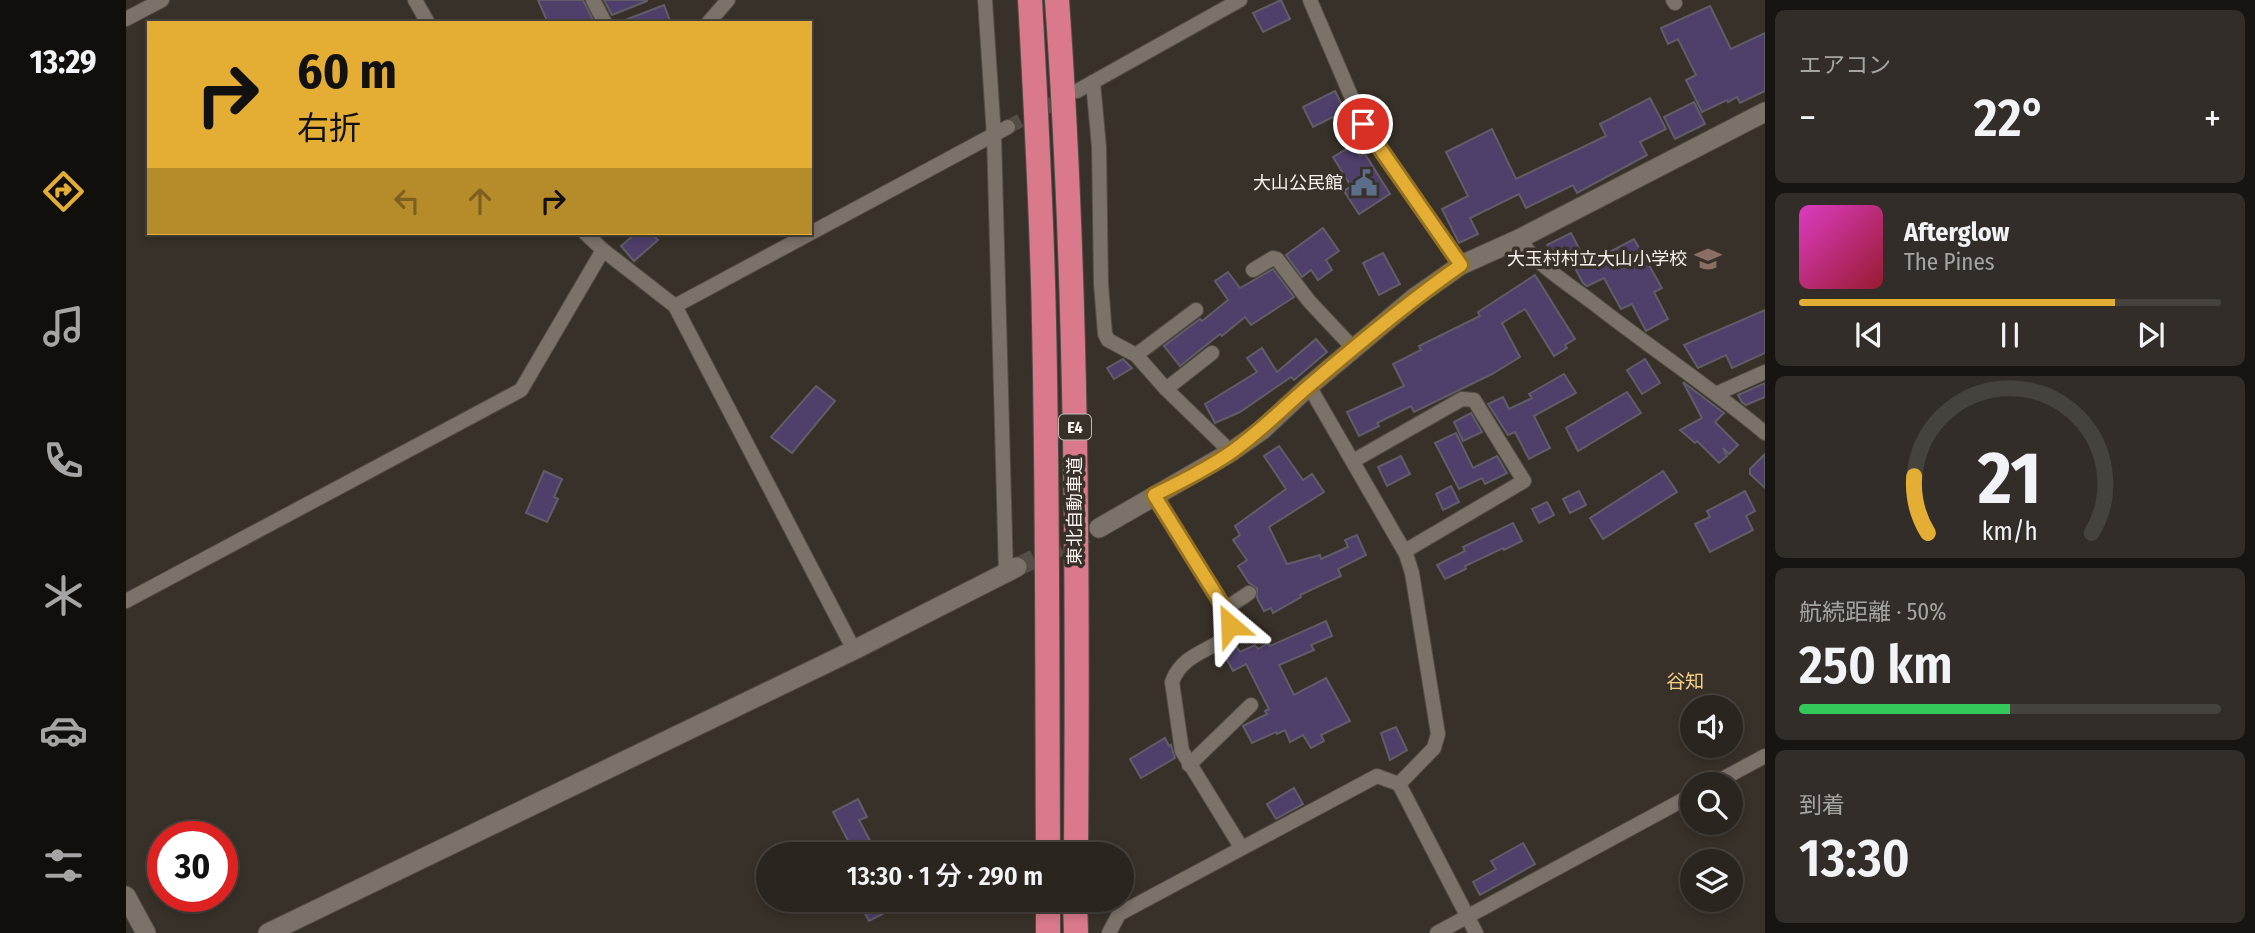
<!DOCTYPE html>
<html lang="ja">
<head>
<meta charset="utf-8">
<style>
  :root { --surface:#2a251f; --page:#322d28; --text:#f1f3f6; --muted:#a5a5a4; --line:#46423d; --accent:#e4ae35 }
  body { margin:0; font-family:"Fira Sans Condensed","Noto Sans JP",sans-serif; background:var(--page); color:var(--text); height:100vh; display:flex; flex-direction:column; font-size:26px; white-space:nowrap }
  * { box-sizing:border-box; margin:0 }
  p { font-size:23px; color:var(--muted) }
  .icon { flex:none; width:38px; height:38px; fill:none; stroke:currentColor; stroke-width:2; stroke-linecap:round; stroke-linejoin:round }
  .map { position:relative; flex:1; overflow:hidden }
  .side { display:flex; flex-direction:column; gap:10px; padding:10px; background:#171411; width:490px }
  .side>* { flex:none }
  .hud { position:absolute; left:21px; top:21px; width:665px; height:214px; border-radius:0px; box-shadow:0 4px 10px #0003,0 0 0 2px var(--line); background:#e4ae35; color:#111; overflow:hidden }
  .buttons { position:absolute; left:1554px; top:695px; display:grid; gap:14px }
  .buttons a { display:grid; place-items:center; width:63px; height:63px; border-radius:50%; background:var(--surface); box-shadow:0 4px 10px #0003,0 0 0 2px var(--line); font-size:35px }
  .speed { position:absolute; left:21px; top:821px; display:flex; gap:14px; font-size:35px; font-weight:700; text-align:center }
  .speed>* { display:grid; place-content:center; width:91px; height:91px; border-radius:50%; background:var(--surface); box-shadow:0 4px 10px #0003,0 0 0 2px var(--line); line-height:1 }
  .speed .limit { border:10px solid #d22; background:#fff; color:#111 }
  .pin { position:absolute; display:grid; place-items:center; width:60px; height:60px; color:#fff; margin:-30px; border:4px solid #fff; border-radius:50%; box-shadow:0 2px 7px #0007 }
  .me { position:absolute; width:77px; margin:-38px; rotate:334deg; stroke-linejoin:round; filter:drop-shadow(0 0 5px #0008) }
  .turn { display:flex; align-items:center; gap:24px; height:147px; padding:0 35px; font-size:32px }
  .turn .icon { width:91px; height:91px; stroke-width:2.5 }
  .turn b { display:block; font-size:49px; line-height:60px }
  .lanes { display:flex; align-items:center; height:66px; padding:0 35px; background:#0003; justify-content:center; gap:35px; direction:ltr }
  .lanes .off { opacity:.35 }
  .big { font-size:52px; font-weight:600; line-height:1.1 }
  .side .card { flex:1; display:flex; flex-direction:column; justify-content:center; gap:10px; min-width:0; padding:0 24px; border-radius:10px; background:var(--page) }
  .side .dial { align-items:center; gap:0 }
  .dial svg { height:182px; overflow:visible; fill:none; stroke:var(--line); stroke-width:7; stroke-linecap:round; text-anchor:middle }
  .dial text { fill:var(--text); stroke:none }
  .song { display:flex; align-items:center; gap:21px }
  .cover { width:84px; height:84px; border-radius:10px; background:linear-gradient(135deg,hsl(310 70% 55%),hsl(350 70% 35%)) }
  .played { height:7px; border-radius:4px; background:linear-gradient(90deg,var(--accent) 75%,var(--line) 75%) }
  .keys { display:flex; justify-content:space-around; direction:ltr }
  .heat { display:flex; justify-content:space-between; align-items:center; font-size:38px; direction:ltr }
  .charge { height:10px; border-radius:5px; background:linear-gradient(90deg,#34c759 50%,var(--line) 0) }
  .trip { position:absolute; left:630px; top:842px; width:378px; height:70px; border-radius:35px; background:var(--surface); box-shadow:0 4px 10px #0003,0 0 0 2px var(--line); font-weight:600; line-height:70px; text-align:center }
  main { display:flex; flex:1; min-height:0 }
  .tab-bar { display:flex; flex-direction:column; width:126px; justify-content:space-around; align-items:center; background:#110f0c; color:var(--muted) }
  .tab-bar .icon { width:49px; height:49px }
  .tab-bar .current { color:var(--accent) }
  .tab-bar b { font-size:32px; color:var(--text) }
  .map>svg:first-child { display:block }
</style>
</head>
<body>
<main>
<nav class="tab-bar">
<b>13:29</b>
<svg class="icon current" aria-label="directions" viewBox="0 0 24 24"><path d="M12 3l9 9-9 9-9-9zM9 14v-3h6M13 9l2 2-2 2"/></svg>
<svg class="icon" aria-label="music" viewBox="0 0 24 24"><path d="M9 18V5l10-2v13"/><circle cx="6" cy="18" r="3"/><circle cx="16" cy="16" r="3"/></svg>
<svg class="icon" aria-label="phone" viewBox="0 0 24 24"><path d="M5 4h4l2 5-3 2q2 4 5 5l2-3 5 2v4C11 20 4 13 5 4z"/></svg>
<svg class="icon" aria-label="climate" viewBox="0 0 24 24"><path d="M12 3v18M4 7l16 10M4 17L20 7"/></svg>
<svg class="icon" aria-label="car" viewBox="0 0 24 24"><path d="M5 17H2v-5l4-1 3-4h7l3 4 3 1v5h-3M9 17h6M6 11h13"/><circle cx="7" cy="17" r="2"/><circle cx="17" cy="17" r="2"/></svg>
<svg class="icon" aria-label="filters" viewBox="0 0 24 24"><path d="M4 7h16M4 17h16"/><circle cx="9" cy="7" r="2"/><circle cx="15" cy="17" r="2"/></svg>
</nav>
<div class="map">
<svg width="1639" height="933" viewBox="0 0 1639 933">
  <rect width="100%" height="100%" fill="#383129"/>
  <g fill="#4f3f6b" stroke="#615d68" stroke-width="2">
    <polygon points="412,0 457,0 468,22 422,23"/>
    <polygon points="478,0 521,0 521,1 486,15"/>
    <polygon points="1155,0 1164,19 1137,32 1127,13"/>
    <polygon points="538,5 545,23 494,23 494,22"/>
    <polygon points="1584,6 1605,49 1639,33 1639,91 1614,103 1611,97 1602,102 1601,100 1576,112 1560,80 1570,75 1552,39 1542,44 1535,28"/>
    <polygon points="1209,91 1219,111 1187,127 1177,107"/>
    <polygon points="1524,98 1540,129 1514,142 1521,155 1451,193 1447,185 1400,208 1393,194 1344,218 1352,234 1333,243 1316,209 1342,196 1320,152 1366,129 1390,179 1480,136 1474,124"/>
    <polygon points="1568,102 1579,124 1549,139 1538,117"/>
    <polygon points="1227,145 1234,156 1239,154 1264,194 1233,214 1218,191 1225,186 1207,157"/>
    <polygon points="1197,228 1213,251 1200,260 1206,270 1192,280 1185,270 1176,277 1160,255"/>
    <polygon points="510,233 525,233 532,240 508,261 495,246"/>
    <polygon points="1445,233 1461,264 1508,239 1536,288 1528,292 1542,319 1520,331 1506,304 1495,309 1478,278 1461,286 1457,283 1442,255 1430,262 1421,245"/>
    <polygon points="1257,253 1274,284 1253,295 1237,263"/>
    <polygon points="1147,269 1168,297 1125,325 1119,317 1096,336 1094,334 1054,366 1038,346 1074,319 1076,321 1102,300 1089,281 1102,272 1114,288"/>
    <polygon points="1409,275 1449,339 1439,345 1441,348 1428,356 1399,309 1376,323 1394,357 1366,374 1288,412 1285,406 1251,423 1253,426 1233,436 1221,412 1278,386 1267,364 1295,350 1293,346 1354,316 1352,312"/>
    <polygon points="1639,310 1639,353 1606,368 1600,355 1572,368 1558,345"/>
    <polygon points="1190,339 1201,352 1168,380 1165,377 1114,412 1089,423 1079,404 1131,372 1121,358 1136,348 1151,372"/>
    <polygon points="997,359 1006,368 988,379 981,368"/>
    <polygon points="1519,359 1534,383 1516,394 1501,370"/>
    <polygon points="1438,374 1450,393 1408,416 1424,448 1403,459 1389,432 1382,435 1362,404 1377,397 1383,409 1406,398 1403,394"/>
    <polygon points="1557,382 1598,413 1589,422 1612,445 1603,454 1597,448 1601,456 1593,463 1571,441 1569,443 1554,430 1576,418"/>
    <polygon points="1639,383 1639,397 1620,405 1616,402 1612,395"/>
    <polygon points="690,386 709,401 666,453 645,437"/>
    <polygon points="1501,392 1515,413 1452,451 1440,428"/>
    <polygon points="1345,413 1356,432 1337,441 1328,422"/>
    <polygon points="1330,433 1347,468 1371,456 1381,473 1359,484 1356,478 1333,489 1309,443"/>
    <polygon points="1153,446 1177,480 1186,474 1198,492 1143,527 1161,564 1194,555 1195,559 1222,547 1219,540 1231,535 1240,555 1212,569 1215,576 1174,595 1175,597 1147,613 1145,608 1138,611 1131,598 1131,588 1123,583 1112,566 1121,560 1107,540 1114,535 1109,526 1160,489 1138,456"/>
    <polygon points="1639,454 1639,488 1624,474 1624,469"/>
    <polygon points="1275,456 1284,474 1261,486 1252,467"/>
    <polygon points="418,471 436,479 428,497 432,499 421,522 400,513"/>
    <polygon points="1537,471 1551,492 1477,539 1464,518"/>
    <polygon points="1325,486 1333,502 1317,510 1310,494"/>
    <polygon points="1453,491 1460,505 1444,513 1437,499"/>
    <polygon points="1619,491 1629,511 1620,516 1627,530 1584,552 1569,524 1584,517 1581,511"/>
    <polygon points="1421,502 1428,515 1413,523 1406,509"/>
    <polygon points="1387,523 1396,541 1378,550 1377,548 1339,566 1340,569 1319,579 1311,565 1339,551 1337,547"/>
    <polygon points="1200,621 1206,636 1185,645 1188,650 1153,665 1168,695 1200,678 1224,721 1195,735 1198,741 1185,748 1177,735 1164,742 1159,730 1151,734 1150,732 1126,743 1117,726 1141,714 1139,711 1143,709 1120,664 1107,671 1098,654 1111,647 1114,652 1129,645 1132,649 1142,643 1144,646"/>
    <polygon points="1270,727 1281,750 1264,760 1255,733"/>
    <polygon points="1039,738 1043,746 1045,745 1049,758 1015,778 1004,759"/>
    <polygon points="1168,788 1177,804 1150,819 1141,804"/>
    <polygon points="732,799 741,817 733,820 751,854 729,854 707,812"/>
    <polygon points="1397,843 1409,864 1354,895 1347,882 1370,869 1365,861"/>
    <polygon points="738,900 784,900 743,921 736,908 741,905"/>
  </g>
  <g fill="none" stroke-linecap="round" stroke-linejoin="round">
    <polyline stroke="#554e47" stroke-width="14" stroke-dasharray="14 7" stroke-linecap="butt" points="882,127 940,97"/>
    <polyline stroke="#554e47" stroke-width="19" stroke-dasharray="19 10" stroke-linecap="butt" points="891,567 973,528"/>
    <g stroke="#544d46" stroke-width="16">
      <g id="street">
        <polyline points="289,0 302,23"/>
        <polyline points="467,0 479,23"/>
        <polyline points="859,0 868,136 880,573"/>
        <polyline points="1184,0 1237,124 1335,265"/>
        <polyline points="1547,0 1549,3"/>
        <polyline points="0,19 36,0"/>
        <polyline points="582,23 602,0"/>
        <polyline points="967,82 973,147 975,284 979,334 982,340 1010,355 1040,389 1105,452"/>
        <polyline points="951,91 1114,0"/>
        <polyline points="459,233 477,250 549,306 728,650"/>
        <path d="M 1393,239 C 1411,265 1441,283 1466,302 C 1523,347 1583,386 1639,433"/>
        <polyline points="1127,270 1147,258 1151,259 1183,301 1228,349"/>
        <polyline points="549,306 882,127"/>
        <polyline points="1010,355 1070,310"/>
        <polyline points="1183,386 1280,554 1286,573 1312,734 1308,748 1273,784 1350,933"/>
        <polyline points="1040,389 1086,353"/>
        <polyline points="1592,393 1639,372"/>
        <polyline points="1227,461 1336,399 1348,400 1398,481 1279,551"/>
        <path d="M 1028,495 L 1102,614 C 1103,619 1105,625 1103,631 C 1095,650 1057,650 1046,682 L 1056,751 L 1115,847"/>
        <polyline points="0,601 395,390 477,250"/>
        <polyline points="1099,609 1123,593"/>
        <polyline points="1063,765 1125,705"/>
        <polyline points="1587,784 1639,756"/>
        <polyline points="983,933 993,914 1251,776 1273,784"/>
        <polyline points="1311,933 1566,795"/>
      </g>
    </g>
    <g stroke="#544d46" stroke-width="21">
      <g id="secondary">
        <polyline points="973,528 1105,452 1136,430 1183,386 1288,298 1335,265 1393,239 1639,112"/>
        <polyline points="0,896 20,933"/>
        <polyline points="142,933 728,650 891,567"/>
      </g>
    </g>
    <g stroke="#544d46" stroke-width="26">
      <g id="highway">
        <path d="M 904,0 C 910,108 916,215 918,323 C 922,500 921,677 922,854"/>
        <path d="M 931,0 C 951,284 952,569 950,854"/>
        <polyline points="922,900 922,933"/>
        <polyline points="949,900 950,933"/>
      </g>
    </g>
    <use href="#street" stroke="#7b7269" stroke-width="14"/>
    <use href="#secondary" stroke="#7b7269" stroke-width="19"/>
    <use href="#highway" stroke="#d9798b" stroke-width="24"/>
  </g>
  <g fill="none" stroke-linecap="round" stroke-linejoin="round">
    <g stroke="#947122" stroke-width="18">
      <path id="route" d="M 1104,625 L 1102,614 L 1028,495 C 1055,482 1083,468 1107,451 C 1135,431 1158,407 1184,385 C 1233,343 1282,302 1335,265 L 1237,124"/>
    </g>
    <use href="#route" stroke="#e4ae35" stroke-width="12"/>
  </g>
  <defs>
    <g id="civic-bare" transform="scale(2.1)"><path d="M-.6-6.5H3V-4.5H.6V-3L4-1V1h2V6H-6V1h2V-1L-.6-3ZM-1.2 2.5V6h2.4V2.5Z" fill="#5c6f8a" stroke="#383129" stroke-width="2.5" paint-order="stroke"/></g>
    <g id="school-bare" transform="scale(2.1)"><path d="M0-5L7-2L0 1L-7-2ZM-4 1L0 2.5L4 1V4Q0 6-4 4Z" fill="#8d6e63" stroke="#383129" stroke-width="2.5" paint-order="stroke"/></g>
  </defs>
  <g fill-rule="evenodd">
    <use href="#civic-bare" x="1238" y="183"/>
    <use href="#school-bare" x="1582" y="259"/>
  </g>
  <g text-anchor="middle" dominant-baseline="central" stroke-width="7" stroke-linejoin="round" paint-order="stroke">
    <rect fill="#383129" stroke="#beb9b3" stroke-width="2" x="933" y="414.5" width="32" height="25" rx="5"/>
    <g font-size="16" font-weight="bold" fill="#f8f3ee">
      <text x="949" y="427">E4</text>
    </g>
    <g font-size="18" fill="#f8f3ee" stroke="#383129" text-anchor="end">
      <text x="1217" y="183">大山公民館</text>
      <text x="1561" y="259">大玉村村立大山小学校</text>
    </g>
    <g font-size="18" fill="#f8f3ee" stroke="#383129">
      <text transform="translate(949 511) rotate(-90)">東北自動車道</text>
    </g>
    <g font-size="19" fill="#f6d088" stroke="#383129">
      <text x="1559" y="681">谷知</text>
    </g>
  </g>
</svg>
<div class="buttons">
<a><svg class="icon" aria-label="sound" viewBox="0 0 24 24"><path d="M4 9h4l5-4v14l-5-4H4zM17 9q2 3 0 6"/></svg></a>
<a><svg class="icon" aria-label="search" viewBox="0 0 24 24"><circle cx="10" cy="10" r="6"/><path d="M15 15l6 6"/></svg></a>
<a><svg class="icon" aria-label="layers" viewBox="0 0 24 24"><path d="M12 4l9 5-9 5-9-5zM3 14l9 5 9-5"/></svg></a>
</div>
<div class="speed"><div class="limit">30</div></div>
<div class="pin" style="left:1237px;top:124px;background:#d93025"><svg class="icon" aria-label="arrive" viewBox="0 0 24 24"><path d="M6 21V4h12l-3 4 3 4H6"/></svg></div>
<svg class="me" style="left:1104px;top:625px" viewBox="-20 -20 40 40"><path d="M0-17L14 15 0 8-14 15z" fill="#e4ae35" stroke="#fff" stroke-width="4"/></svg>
<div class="trip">13:30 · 1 分 · 290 m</div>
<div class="hud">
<div class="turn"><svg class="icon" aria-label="right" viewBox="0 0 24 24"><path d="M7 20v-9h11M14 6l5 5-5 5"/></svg><div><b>60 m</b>右折</div></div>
<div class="lanes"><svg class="icon off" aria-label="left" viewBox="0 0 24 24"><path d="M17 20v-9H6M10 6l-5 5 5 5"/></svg><svg class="icon off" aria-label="ahead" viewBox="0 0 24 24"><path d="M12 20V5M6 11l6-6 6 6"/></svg><svg class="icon" aria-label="right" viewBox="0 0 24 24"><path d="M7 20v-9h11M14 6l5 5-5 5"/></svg></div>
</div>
</div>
<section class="side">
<div class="card"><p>エアコン</p>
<div class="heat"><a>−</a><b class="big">22°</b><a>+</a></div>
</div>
<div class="card">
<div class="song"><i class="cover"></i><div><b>Afterglow</b><p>The Pines</p></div></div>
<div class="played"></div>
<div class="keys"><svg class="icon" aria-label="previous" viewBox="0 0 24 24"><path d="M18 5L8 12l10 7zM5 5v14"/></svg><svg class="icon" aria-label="pause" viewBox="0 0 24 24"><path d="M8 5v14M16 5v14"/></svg><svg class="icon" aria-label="next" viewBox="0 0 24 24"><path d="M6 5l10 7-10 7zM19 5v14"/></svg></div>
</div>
<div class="card dial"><svg viewBox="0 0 100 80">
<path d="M14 69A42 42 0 1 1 86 69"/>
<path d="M14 69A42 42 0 0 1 8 44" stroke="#e4ae35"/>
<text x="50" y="56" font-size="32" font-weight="700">21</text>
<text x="50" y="72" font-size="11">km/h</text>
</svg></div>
<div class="card"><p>航続距離 · 50%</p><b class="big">250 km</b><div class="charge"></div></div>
<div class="card"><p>到着</p><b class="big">13:30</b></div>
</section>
</main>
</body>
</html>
